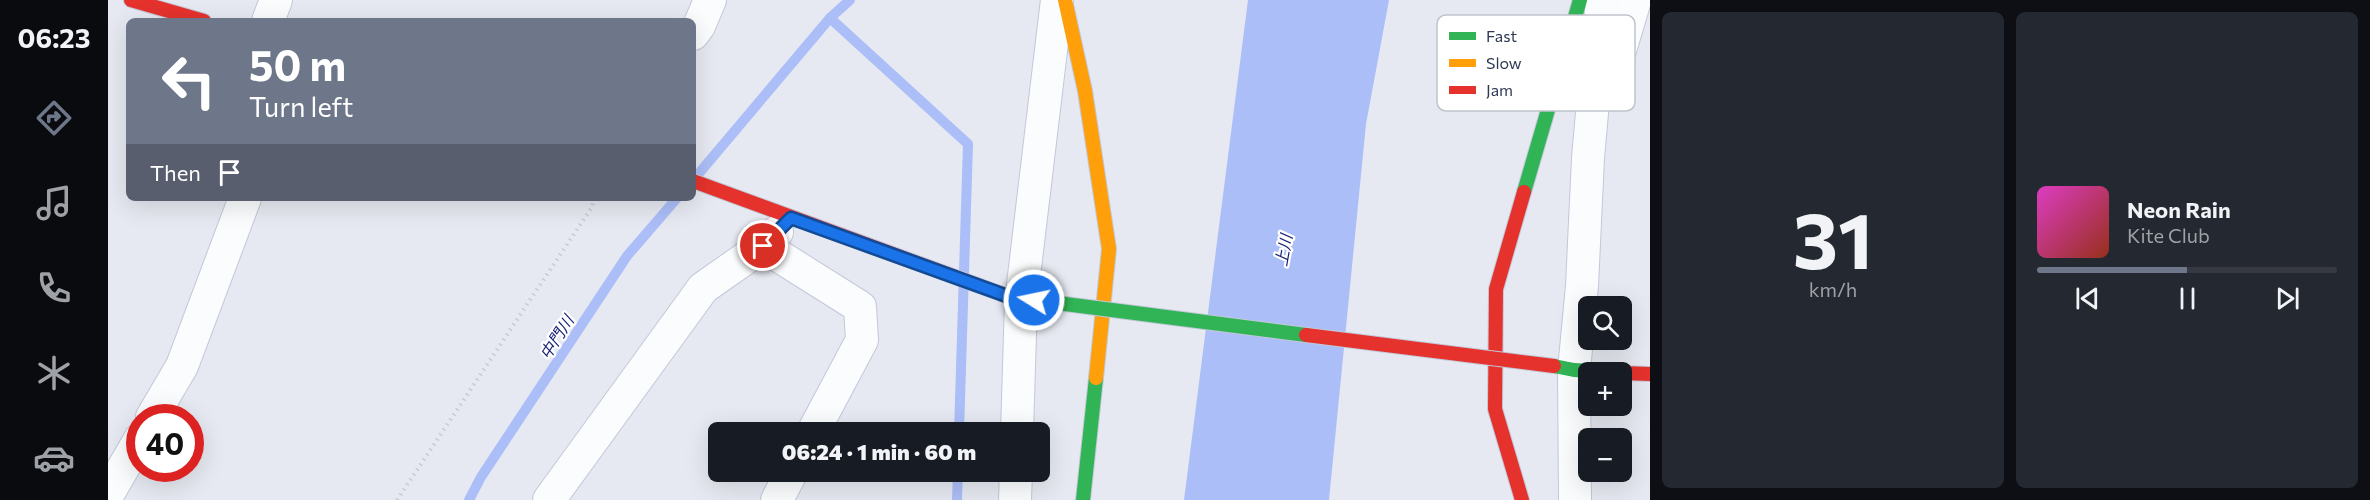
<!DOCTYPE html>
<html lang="en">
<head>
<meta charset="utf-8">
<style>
  :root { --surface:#171b24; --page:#242831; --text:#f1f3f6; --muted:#9ea1a6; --line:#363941; --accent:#6e768a }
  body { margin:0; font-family:Commissioner,"Noto Sans JP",sans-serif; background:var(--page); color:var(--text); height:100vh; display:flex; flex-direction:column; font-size:22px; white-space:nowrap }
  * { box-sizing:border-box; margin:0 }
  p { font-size:20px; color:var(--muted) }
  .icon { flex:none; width:33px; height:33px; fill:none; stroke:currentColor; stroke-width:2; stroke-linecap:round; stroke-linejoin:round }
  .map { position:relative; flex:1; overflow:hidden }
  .details { display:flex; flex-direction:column; gap:12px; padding:12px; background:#0d0f14; width:720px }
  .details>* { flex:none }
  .top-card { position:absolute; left:18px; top:18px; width:570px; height:183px; border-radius:9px; box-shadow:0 6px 24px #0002; background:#6e768a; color:#fff; overflow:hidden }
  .buttons { position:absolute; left:1470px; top:296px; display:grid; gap:12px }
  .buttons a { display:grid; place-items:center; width:54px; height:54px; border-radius:9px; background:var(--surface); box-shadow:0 6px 24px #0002; font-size:30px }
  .speed { position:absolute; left:18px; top:404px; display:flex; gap:12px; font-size:30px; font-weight:700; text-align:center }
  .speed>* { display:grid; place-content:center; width:78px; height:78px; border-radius:50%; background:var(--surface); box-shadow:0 6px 24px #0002; line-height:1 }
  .speed .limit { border:9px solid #d22; background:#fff; color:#111 }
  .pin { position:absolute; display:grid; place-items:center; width:51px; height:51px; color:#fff; margin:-26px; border:3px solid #fff; border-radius:50%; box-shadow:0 2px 6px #0007 }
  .me { position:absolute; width:66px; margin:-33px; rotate:280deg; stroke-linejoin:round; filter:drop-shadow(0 0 4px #0008) }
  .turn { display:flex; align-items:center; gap:21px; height:126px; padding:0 24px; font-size:27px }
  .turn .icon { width:78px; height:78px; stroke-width:2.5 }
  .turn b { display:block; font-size:42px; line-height:51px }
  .then { display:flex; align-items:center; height:57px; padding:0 24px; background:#0003; gap:12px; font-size:22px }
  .details .tile { flex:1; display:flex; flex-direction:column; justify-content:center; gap:9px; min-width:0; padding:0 21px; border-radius:9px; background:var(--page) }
  .details .dial { align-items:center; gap:0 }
  .dial b { font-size:78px; line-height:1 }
  .song { display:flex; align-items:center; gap:18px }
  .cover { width:72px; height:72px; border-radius:9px; background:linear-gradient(135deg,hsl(310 70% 55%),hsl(10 70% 35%)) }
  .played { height:6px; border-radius:3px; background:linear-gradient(90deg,var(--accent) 50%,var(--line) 50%) }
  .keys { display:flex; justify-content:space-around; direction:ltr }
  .details .tiles { flex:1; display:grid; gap:12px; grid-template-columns:repeat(2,1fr) }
  .trip { position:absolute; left:600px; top:422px; width:342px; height:60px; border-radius:9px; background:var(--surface); box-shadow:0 6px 24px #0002; font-weight:800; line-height:60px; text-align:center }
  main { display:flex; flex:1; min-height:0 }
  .dock { display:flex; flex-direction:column; width:108px; justify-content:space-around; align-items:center; background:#090b0e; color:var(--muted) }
  .dock .icon { width:42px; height:42px }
  .dock .selected { color:var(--accent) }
  .dock b { font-size:27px; color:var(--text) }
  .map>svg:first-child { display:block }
</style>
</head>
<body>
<main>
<nav class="dock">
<b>06:23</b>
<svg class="icon selected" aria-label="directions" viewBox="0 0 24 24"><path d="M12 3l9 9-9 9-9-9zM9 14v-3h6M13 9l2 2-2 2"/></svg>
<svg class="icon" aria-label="music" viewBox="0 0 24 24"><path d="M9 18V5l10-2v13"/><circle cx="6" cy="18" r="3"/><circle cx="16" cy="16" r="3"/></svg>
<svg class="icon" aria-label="phone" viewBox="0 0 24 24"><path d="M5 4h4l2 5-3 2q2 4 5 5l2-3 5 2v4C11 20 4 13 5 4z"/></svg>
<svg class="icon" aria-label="climate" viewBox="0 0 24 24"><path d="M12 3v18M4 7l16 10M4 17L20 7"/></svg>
<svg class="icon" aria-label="car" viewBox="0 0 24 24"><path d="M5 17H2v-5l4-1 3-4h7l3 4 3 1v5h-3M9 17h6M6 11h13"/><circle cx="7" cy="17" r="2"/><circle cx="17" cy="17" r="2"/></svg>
</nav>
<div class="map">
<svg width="1542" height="500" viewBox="0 0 1542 500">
  <rect width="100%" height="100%" fill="#e6e9f1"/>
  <polygon fill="#abbef7" points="1140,0 1281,0 1258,124 1221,500 1076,500"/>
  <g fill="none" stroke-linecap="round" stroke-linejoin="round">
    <g stroke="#abbef7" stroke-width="10">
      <polyline points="722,18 860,144 851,432"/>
      <polyline points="587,178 722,18 742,0"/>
      <polyline points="361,500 373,477 519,256 569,198"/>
      <polyline points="849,500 850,471"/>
    </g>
    <g stroke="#c2c8d8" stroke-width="34">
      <g id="street">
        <polyline points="160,21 168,0"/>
        <polyline points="585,34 591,26 602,0"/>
        <polyline points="1500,91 1527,0"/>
        <polyline points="669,232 655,246 752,307 754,340 705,432"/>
        <polyline points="44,417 74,366 137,198"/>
        <polyline points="909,432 913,301 949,0"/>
        <polyline points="0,494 32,439"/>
        <polyline points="441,500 595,288 655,246"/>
        <polyline points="669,500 684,471"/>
        <polyline points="907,500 908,471"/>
        <polyline points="1467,500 1466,370 1474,286 1480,158 1494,0"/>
      </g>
    </g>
    <g stroke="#c2c8d8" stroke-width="16">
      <g id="fast">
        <polyline points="1416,192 1472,0"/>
        <polyline points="1446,366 1466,370 1504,372"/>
        <polyline points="975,500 988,378"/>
      </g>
    </g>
    <g stroke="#c2c8d8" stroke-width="16">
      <polyline id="slow" points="957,0 977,91 1001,249 988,378"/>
    </g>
    <g stroke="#c2c8d8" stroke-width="16">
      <g id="jam">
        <polyline points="23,0 96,21"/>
        <polyline points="585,181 913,301 926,300"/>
        <polyline points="1514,373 1542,374"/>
        <polyline points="1414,500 1387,409 1388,289 1416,192"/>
      </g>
    </g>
    <polyline stroke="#c7cbcf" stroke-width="4" stroke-dasharray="1.5 4.5" stroke-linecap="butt" points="289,500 484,207 486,198"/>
    <use href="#street" stroke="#fbfcfd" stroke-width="32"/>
    <use href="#fast" stroke="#30b455" stroke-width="14"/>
    <use href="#slow" stroke="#ff9f0a" stroke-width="14"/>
    <use href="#jam" stroke="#e5322d" stroke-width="14"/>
    <g stroke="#c2c8d8" stroke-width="16" stroke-linecap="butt">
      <polyline id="fast-bridge" points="926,300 1198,335"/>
    </g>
    <g stroke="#c2c8d8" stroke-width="16" stroke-linecap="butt">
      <polyline id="jam-bridge" points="1198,335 1446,366"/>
    </g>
    <use href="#fast-bridge" stroke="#30b455" stroke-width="14"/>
    <use href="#jam-bridge" stroke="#e5322d" stroke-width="14"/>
  </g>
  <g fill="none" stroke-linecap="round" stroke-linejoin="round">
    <g stroke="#114b97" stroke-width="15">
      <polyline id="route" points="655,246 683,218 913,301 926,300"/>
    </g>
    <use href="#route" stroke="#1a73e8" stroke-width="10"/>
  </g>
  <g text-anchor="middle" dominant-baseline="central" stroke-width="4.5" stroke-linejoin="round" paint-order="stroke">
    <g font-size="16" font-style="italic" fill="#151e75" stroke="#fff">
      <text transform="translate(1175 250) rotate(-80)">上川</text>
      <text transform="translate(448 337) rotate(-57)">中門川</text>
    </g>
  </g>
  <rect x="1329" y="15" width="198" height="96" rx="9" fill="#fff" stroke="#c0c3cb" stroke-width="1.5"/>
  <rect x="1341" y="32" width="27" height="8" fill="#30b455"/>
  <rect x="1341" y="59" width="27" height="8" fill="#ff9f0a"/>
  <rect x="1341" y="86" width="27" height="8" fill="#e5322d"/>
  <g font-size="16" fill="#2e3853">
    <text x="1378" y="42">Fast</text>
    <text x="1378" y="69">Slow</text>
    <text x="1378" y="96">Jam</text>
  </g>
</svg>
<div class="buttons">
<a><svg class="icon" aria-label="search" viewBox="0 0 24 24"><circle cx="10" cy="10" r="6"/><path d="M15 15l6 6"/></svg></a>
<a>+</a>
<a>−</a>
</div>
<div class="speed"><div class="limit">40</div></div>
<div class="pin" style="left:655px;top:246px;background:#d93025"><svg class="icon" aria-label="arrive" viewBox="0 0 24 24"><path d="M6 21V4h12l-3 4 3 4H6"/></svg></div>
<svg class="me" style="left:926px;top:300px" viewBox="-20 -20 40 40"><circle r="17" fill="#1a73e8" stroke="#fff" stroke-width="3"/><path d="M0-11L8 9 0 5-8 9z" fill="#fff"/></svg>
<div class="trip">06:24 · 1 min · 60 m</div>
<div class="top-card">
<div class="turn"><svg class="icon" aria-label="left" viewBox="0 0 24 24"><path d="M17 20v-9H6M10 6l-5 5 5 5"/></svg><div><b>50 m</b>Turn left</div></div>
<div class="then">Then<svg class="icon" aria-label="arrive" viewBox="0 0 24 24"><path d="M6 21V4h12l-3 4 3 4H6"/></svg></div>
</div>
</div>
<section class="details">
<div class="tiles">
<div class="tile dial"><b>31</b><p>km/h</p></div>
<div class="tile">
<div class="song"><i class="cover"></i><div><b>Neon Rain</b><p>Kite Club</p></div></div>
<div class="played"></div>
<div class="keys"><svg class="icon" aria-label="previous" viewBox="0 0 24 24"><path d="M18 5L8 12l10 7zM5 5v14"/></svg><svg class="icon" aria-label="pause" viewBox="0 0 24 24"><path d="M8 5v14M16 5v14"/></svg><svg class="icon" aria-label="next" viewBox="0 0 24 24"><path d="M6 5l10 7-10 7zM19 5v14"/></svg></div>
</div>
</div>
</section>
</main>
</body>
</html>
